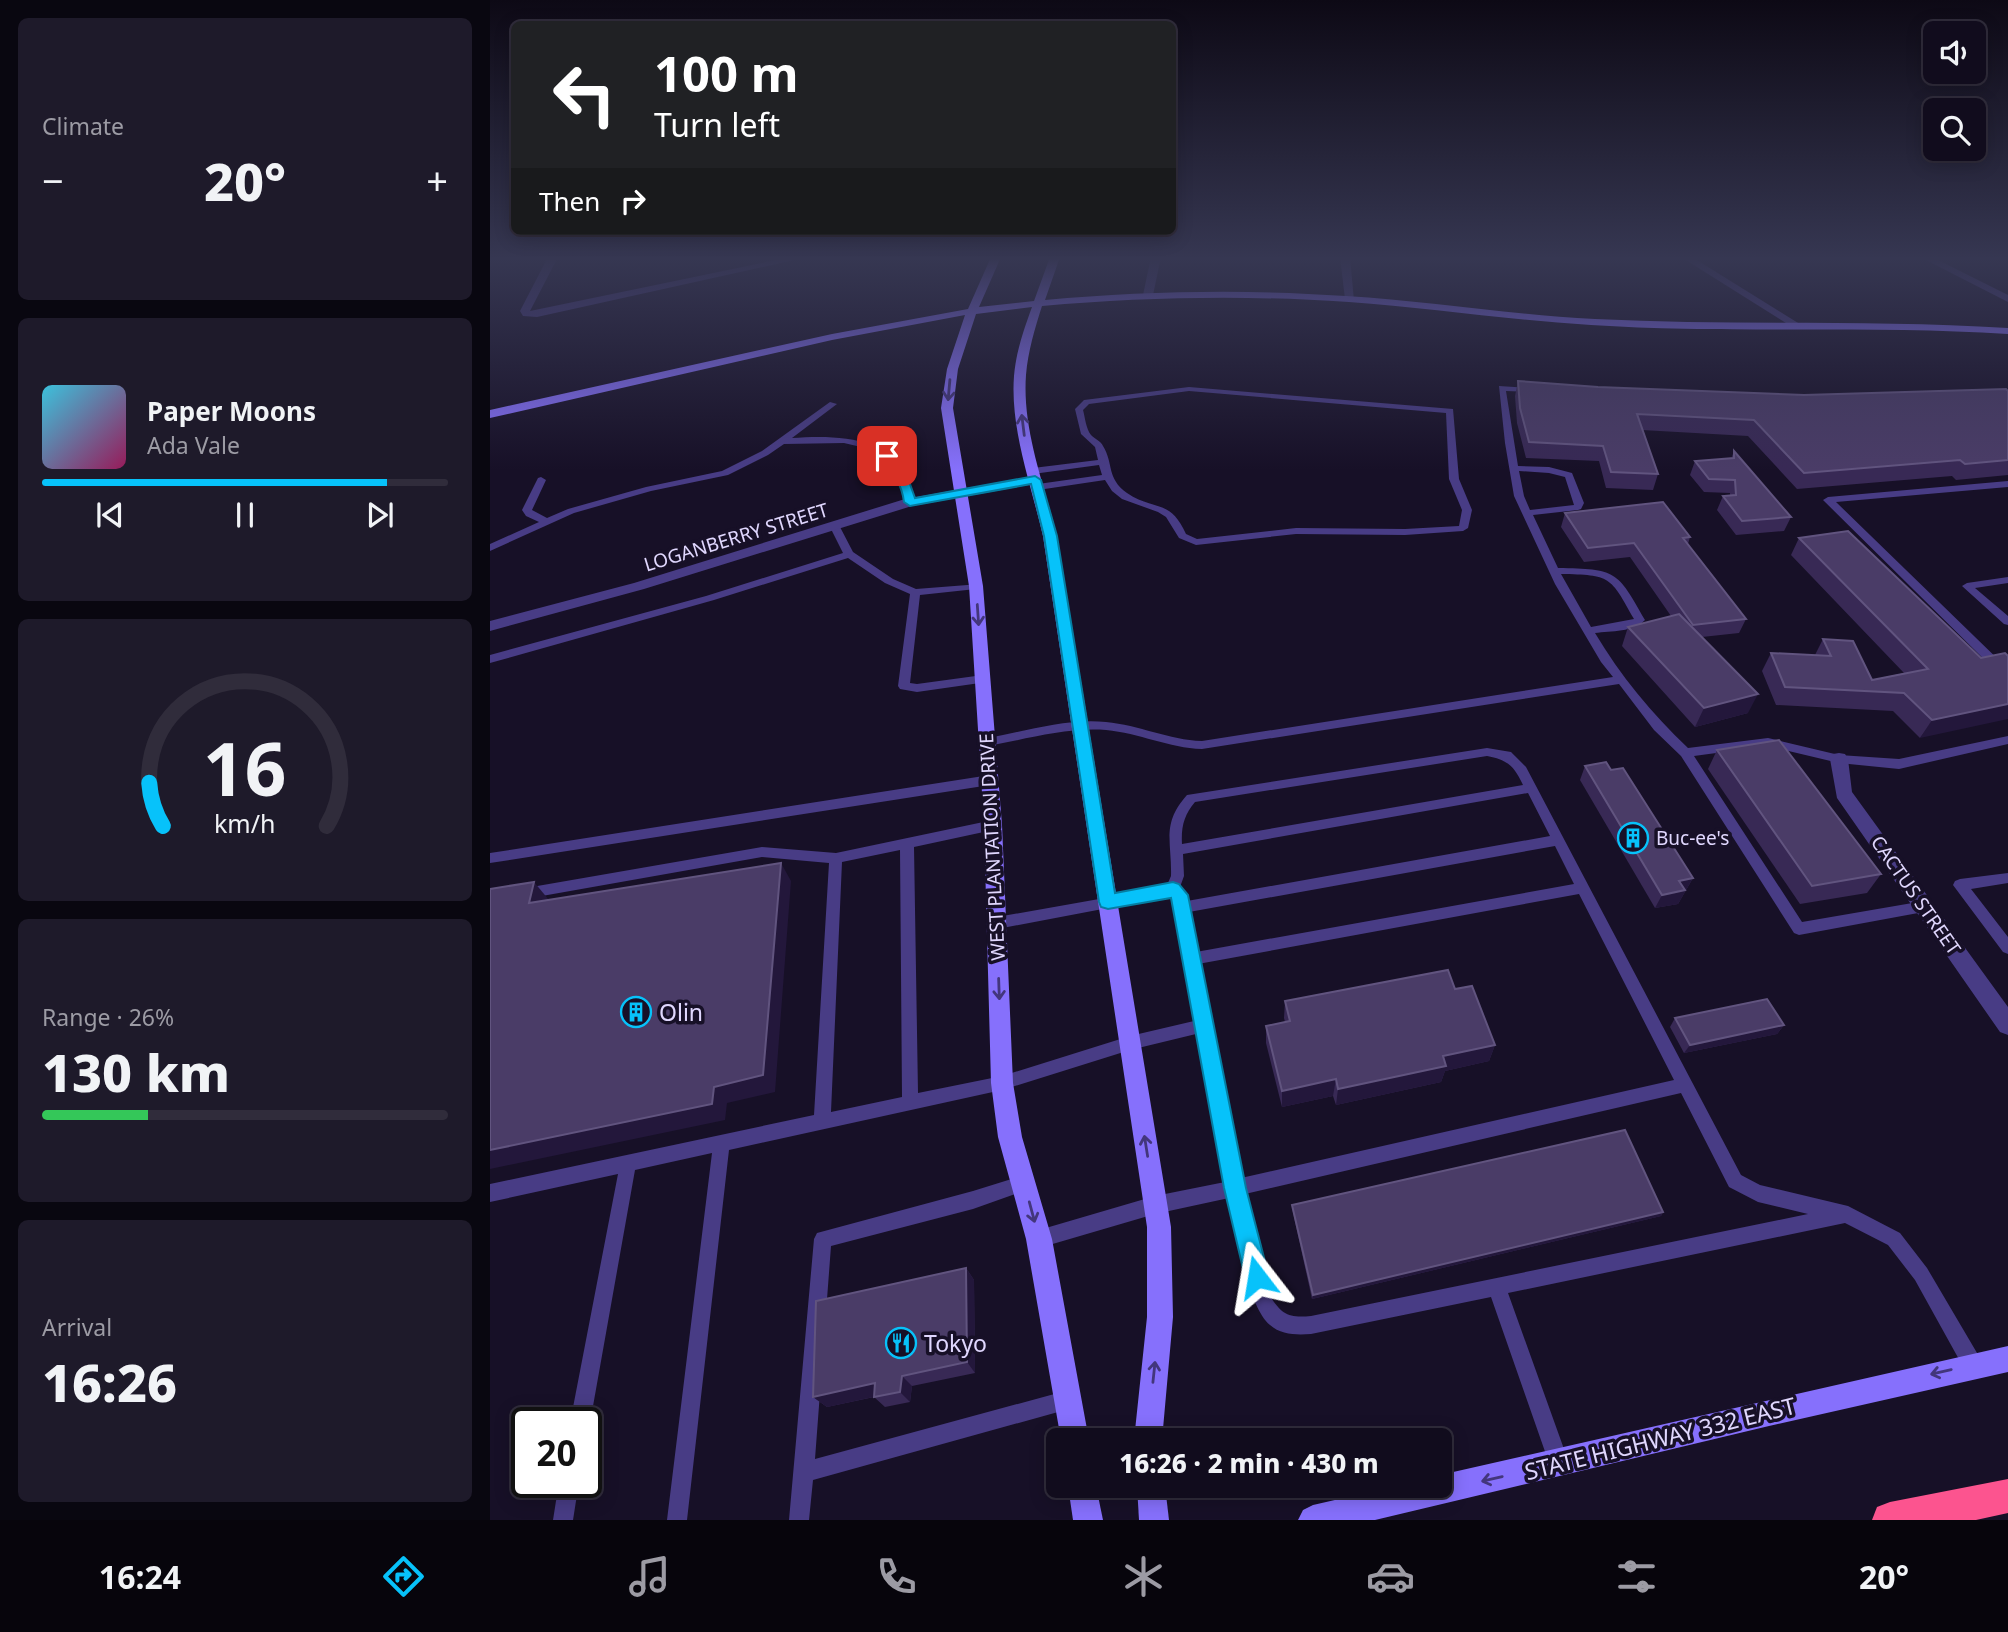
<!DOCTYPE html>
<html lang="en">
<head>
<meta charset="utf-8">
<style>
  :root { --surface:#110c1d; --page:#1e1a2a; --text:#f1f3f6; --muted:#9c9ba4; --line:#302c3b; --accent:#07c2fa }
  body { margin:0; font-family:"Noto Sans",sans-serif; background:var(--page); color:var(--text); height:100vh; display:flex; flex-direction:column; font-size:26px; white-space:nowrap }
  * { box-sizing:border-box; margin:0 }
  p { font-size:23px; color:var(--muted) }
  .icon { flex:none; width:38px; height:38px; fill:none; stroke:currentColor; stroke-width:2; stroke-linecap:round; stroke-linejoin:round }
  .map { position:relative; flex:1; overflow:hidden }
  .panel { display:flex; flex-direction:column; gap:18px; padding:18px; background:#090710; width:490px }
  .panel>* { flex:none }
  .hud { position:absolute; left:21px; top:21px; width:665px; height:214px; border-radius:10px; box-shadow:0 4px 18px #0003,0 0 0 2px var(--line); background:#202124; color:#fff; overflow:hidden }
  .tools { position:absolute; left:1433px; top:21px; display:grid; gap:14px }
  .tools a { display:grid; place-items:center; width:63px; height:63px; border-radius:10px; background:var(--surface); box-shadow:0 4px 18px #0003,0 0 0 2px var(--line); font-size:35px }
  .speed { position:absolute; left:21px; top:1407px; display:flex; gap:14px; font-size:35px; font-weight:700; text-align:center }
  .speed>* { display:grid; place-content:center; width:91px; height:91px; border-radius:50%; background:var(--surface); box-shadow:0 4px 18px #0003,0 0 0 2px var(--line); line-height:1 }
  .speed .limit { border:4px solid #111; border-radius:10px; background:#fff; color:#111 }
  .pin { position:absolute; display:grid; place-items:center; width:60px; height:60px; color:#fff; margin:-30px; border-radius:14px; box-shadow:0 4px 10px #0006 }
  .me { position:absolute; width:77px; margin:-38px; rotate:346deg; stroke-linejoin:round; filter:drop-shadow(0 0 5px #0008) }
  .turn { display:flex; align-items:center; gap:24px; height:147px; padding:0 28px; font-size:32px }
  .turn .icon { width:91px; height:91px; stroke-width:2.5 }
  .turn b { display:block; font-size:49px; line-height:60px }
  .then { display:flex; align-items:center; height:66px; padding:0 28px; background:#0003; gap:14px; font-size:26px }
  .big { font-size:52px; font-weight:800; line-height:1.1 }
  .panel .tile { flex:1; display:flex; flex-direction:column; justify-content:center; gap:10px; min-width:0; padding:0 24px; border-radius:10px; background:var(--page) }
  .panel .dial { align-items:center; gap:0 }
  .dial svg { height:182px; overflow:visible; fill:none; stroke:var(--line); stroke-width:7; stroke-linecap:round; text-anchor:middle }
  .dial text { fill:var(--text); stroke:none }
  .song { display:flex; align-items:center; gap:21px }
  .cover { width:84px; height:84px; border-radius:10px; background:linear-gradient(135deg,hsl(190 70% 55%),hsl(330 70% 35%)) }
  .played { height:7px; border-radius:4px; background:linear-gradient(90deg,var(--accent) 85%,var(--line) 85%) }
  .keys { display:flex; justify-content:space-around; direction:ltr }
  .heat { display:flex; justify-content:space-between; align-items:center; font-size:38px; direction:ltr }
  .charge { height:10px; border-radius:5px; background:linear-gradient(90deg,#34c759 26%,var(--line) 0) }
  .trip { position:absolute; left:556px; top:1428px; width:406px; height:70px; border-radius:10px; background:var(--surface); box-shadow:0 4px 18px #0003,0 0 0 2px var(--line); font-weight:800; line-height:70px; text-align:center }
  .tab-bar { display:flex; height:112px; justify-content:space-around; align-items:center; background:#07050c; color:var(--muted) }
  .tab-bar .icon { width:49px; height:49px }
  .tab-bar .current { color:var(--accent) }
  .tab-bar b { font-size:32px; color:var(--text) }
  main { display:flex; flex:1; min-height:0 }
  .map>svg:first-child { display:block }
</style>
</head>
<body>
<main>
<section class="panel">
<div class="tile"><p>Climate</p>
<div class="heat"><a>−</a><b class="big">20°</b><a>+</a></div>
</div>
<div class="tile">
<div class="song"><i class="cover"></i><div><b>Paper Moons</b><p>Ada Vale</p></div></div>
<div class="played"></div>
<div class="keys"><svg class="icon" aria-label="previous" viewBox="0 0 24 24"><path d="M18 5L8 12l10 7zM5 5v14"/></svg><svg class="icon" aria-label="pause" viewBox="0 0 24 24"><path d="M8 5v14M16 5v14"/></svg><svg class="icon" aria-label="next" viewBox="0 0 24 24"><path d="M6 5l10 7-10 7zM19 5v14"/></svg></div>
</div>
<div class="tile dial"><svg viewBox="0 0 100 80">
<path d="M14 69A42 42 0 1 1 86 69"/>
<path d="M14 69A42 42 0 0 1 8 50" stroke="#07c2fa"/>
<text x="50" y="56" font-size="32" font-weight="700">16</text>
<text x="50" y="72" font-size="11">km/h</text>
</svg></div>
<div class="tile"><p>Range · 26%</p><b class="big">130 km</b><div class="charge"></div></div>
<div class="tile"><p>Arrival</p><b class="big">16:26</b></div>
</section>
<div class="map">
<svg width="1518" height="1520" viewBox="0 0 1518 1520">
  <rect width="100%" height="100%" fill="#171027"/>
  <g fill="none" stroke-linecap="round" stroke-linejoin="round">
    <g fill="#483c85" fill-rule="evenodd">
      <path d="M 1009,386 L 1042,388 L 1046,390 L 1042,392 L 1016,391 L 1028,466 L 1059,467 L 1082,473 L 1094,503 L 1091,509 L 1088,510 L 1043,515 L 1068,568 C 1126,569 1127,570 1155,620 C 1144,632 1121,631 1105,633 C 1130,675 1162,714 1198,748 L 1278,738 L 1349,755 L 1409,759 L 1518,736 L 1518,744 L 1409,769 L 1349,763 L 1278,746 L 1204,756 L 1312,922 L 1434,901 L 1439,903 L 1441,907 L 1439,911 L 1309,935 L 1304,933 L 1191,756 L 1164,730 L 1129,684 L 712,749 C 679,748 649,733 616,730 C 577,727 537,739 498,746 L 494,745 L 492,742 L 494,739 L 498,738 C 537,731 577,718 616,722 C 649,725 679,740 712,741 L 1123,677 L 1111,662 L 1065,584 L 1024,496 L 1015,443 ZM 1029,471 L 1059,473 L 1075,477 L 1084,505 L 1040,510 L 1034,496 ZM 1071,574 C 1121,575 1120,576 1144,619 L 1101,627 Z"/>
      <path d="M 699,387 L 963,409 L 969,479 L 982,510 L 978,528 L 973,531 L 915,535 L 806,534 L 706,545 L 689,538 L 676,517 L 668,512 L 632,499 L 622,491 L 615,480 L 548,490 L 543,487 L 548,484 L 612,475 L 609,465 L 543,474 L 538,471 L 543,468 L 608,460 L 605,447 L 591,434 L 585,409 L 594,400 ZM 699,391 L 956,413 L 959,479 L 972,510 L 969,526 L 915,529 L 806,528 L 707,539 L 696,534 C 680,498 663,511 637,493 C 616,478 624,464 613,446 C 611,441 605,439 601,435 C 596,429 595,417 593,410 L 599,404 Z"/>
      <path d="M 340,402 L 347,404 L 302,438 C 343,435 401,435 419,480 C 422,487 423,495 425,502 L 423,504 L 417,504 L 410,480 L 401,465 L 387,454 L 371,447 L 354,443 L 294,444 L 278,455 L 238,475 L 161,491 L 84,513 L 0,551 L 0,544 L 49,522 L 36,516 L 32,510 L 48,478 L 51,477 L 56,480 L 42,510 L 57,518 L 78,509 L 156,487 L 232,471 L 272,451 Z"/>
      <polygon points="1518,481 1518,487 1346,502 1518,669 1518,680 1514,679 1333,500 1338,497"/>
      <polygon points="345,524 350,527 363,552 403,579 426,589 490,584 490,588 486,589 430,595 420,683 427,684 493,675 499,679 497,682 427,692 410,689 408,686 420,594 395,583 358,558 224,600 0,663 0,655 216,596 353,553 340,527"/>
      <polygon points="1518,577 1518,583 1485,588 1518,616 1518,625 1514,624 1472,586 1477,583"/>
      <path d="M 997,748 L 1021,752 L 1036,767 L 1251,1175 L 1270,1185 L 1358,1206 L 1410,1233 L 1437,1268 L 1490,1358 L 1492,1365 L 1490,1372 L 1483,1374 L 1476,1372 L 1425,1280 L 1398,1245 L 1355,1223 L 1018,1293 L 1079,1463 L 1076,1470 L 1069,1473 L 1062,1470 L 1059,1463 L 1001,1297 L 821,1334 C 807,1335 791,1335 780,1325 C 757,1306 746,1229 739,1198 L 665,1214 L 549,1248 L 543,1245 L 540,1239 L 543,1233 L 549,1230 L 665,1196 L 735,1182 L 706,1034 L 640,1050 L 512,1090 L 239,1150 L 197,1520 L 177,1520 L 222,1153 L 145,1170 L 100,1423 L 96,1430 L 96,1423 L 80,1423 L 128,1174 L 0,1202 L 0,1184 L 324,1115 L 339,863 L 272,857 L 35,899 L 30,897 L 28,893 L 30,889 L 272,847 L 346,853 L 503,820 L 508,821 L 509,825 L 508,829 L 503,830 L 424,847 L 428,1093 L 512,1076 L 640,1036 L 704,1021 L 681,896 L 507,929 L 502,927 L 500,923 L 502,919 L 507,917 L 671,888 L 678,883 L 681,876 C 682,842 671,824 697,795 ZM 997,756 C 1018,760 1024,766 1033,785 L 692,844 C 691,827 694,815 705,802 ZM 1038,793 L 1060,836 L 697,901 L 696,895 L 690,887 L 694,876 L 693,854 ZM 1065,846 L 1084,884 L 706,952 L 699,912 ZM 410,850 L 412,1097 L 341,1112 L 352,862 ZM 1089,894 L 1184,1080 L 751,1178 L 708,964 ZM 1191,1093 L 1239,1187 L 1268,1202 L 1318,1214 L 821,1316 C 799,1318 792,1315 780,1296 L 755,1194 Z"/>
      <polygon points="500,775 504,777 506,780 504,783 500,785 0,863 0,853"/>
      <polygon points="1518,873 1518,883 1481,889 1518,937 1518,954 1513,952 1463,885 1465,881 1470,879"/>
      <polygon points="534,1175 540,1177 542,1183 540,1189 534,1191 483,1209 341,1246 325,1459 579,1390 586,1393 589,1400 586,1407 323,1480 319,1520 299,1520 324,1239 327,1233 483,1191"/>
      <polygon points="69,1482 89,1482 83,1520 63,1520"/>
    </g>
    <g fill="#483c85" fill-rule="evenodd">
      <polygon points="58,257 68,257 40,311 300,257 318,257 47,317 33,316 30,311"/>
      <polygon points="661,257 671,257 663,295 658,298 653,295"/>
      <polygon points="850,257 860,257 864,301 855,299"/>
      <polygon points="1191,257 1202,257 1313,326 1304,328"/>
      <polygon points="1430,257 1442,257 1518,295 1518,302"/>
      <polygon points="545,476 552,480 550,483 422,506 154,589 0,631 0,621 144,583 415,499"/>
      <polygon points="1349,753 1355,754 1358,759 1362,792 1518,1007 1518,1035 1510,1032 1347,798 1340,759 1343,754"/>
    </g>
    <g fill="#8670fc" fill-rule="evenodd">
      <path d="M 501,257 L 511,257 L 489,307 L 544,301 L 560,257 L 570,257 L 555,300 C 655,291 756,289 856,296 C 939,301 1022,315 1105,319 C 1242,326 1380,319 1518,328 L 1518,334 C 1379,325 1240,334 1101,325 C 1020,320 939,308 859,302 C 756,295 654,297 552,306 C 545,328 538,351 536,375 C 532,429 554,484 567,536 L 681,1227 L 683,1317 L 672,1440 L 644,1440 L 657,1317 L 657,1227 L 553,536 C 541,484 520,429 524,376 C 526,352 534,329 542,307 L 486,314 L 468,369 L 463,408 L 493,586 L 512,825 L 523,1083 L 532,1137 L 562,1239 L 599,1440 L 571,1440 L 536,1239 L 508,1137 L 501,1083 L 494,825 L 479,586 L 451,408 L 457,369 L 475,315 L 342,340 L 0,418 L 0,410 L 342,334 L 478,309 Z"/>
      <polygon points="1518,1346 1518,1372 1279,1426 885,1520 808,1520 813,1510 823,1505 906,1486 950,1486 950,1475"/>
      <polygon points="578,1486 606,1486 613,1520 583,1520"/>
      <polygon points="647,1486 675,1486 679,1520 649,1520"/>
    </g>
    <polygon fill="#fc548f" fill-rule="evenodd" points="1518,1479 1518,1513 1486,1520 1382,1520 1387,1507 1400,1502"/>
  </g>
  <g fill="#382955">
    <polygon points="1028,381 1108,387 1314,395 1518,391 1518,475 1466,480 1462,476 1307,489 1258,436 1152,430 1168,474 1163,490 1116,488 1109,461 1036,458 1027,423 1025,396"/>
    <polygon points="1244,451 1301,517 1294,531 1246,535 1227,510 1233,496 1240,495 1240,493 1214,492 1200,475 1205,461 1241,459"/>
    <polygon points="1075,513 1200,537 1198,544 1256,619 1249,633 1212,637 1258,713 1205,727 1132,646 1138,627 1181,616 1140,557 1094,562 1071,527"/>
    <polygon points="1309,538 1491,658 1430,738 1403,711 1286,705 1272,671 1281,653 1325,655 1333,639 1382,680 1414,673 1301,555"/>
    <polygon points="1227,750 1391,874 1377,893 1310,904 1218,769"/>
    <polygon points="1095,766 1121,770 1203,878 1188,904 1165,908 1090,780"/>
    <polygon points="965,989 1005,1045 999,1061 955,1071 951,1082 846,1105 843,1096 792,1107 776,1043 776,1026 795,1022 794,1018 795,1001"/>
    <polygon points="1185,1018 1294,1025 1287,1034 1194,1053 1180,1027"/>
    <polygon points="802,1205 1173,1212 1171,1216 822,1299 802,1208"/>
    <polygon points="476,1268 484,1280 485,1373 422,1386 420,1402 395,1407 384,1397 337,1407 323,1397"/>
  </g>
  <g fill="#23173b">
    <polygon points="1268,694 1258,713 1205,727 1214,708"/>
    <polygon points="1518,704 1518,719 1430,738 1442,720"/>
    <polygon points="291,863 301,881 285,1092 237,1103 235,1120 0,1169 0,1150"/>
    <polygon points="1203,878 1188,904 1165,908 1172,895 1189,881"/>
    <polygon points="44,882 59,900 39,903"/>
    <polygon points="1294,1025 1287,1034 1194,1053 1200,1045"/>
    <polygon points="1005,1045 999,1061 955,1071 951,1082 846,1105 848,1089 953,1056"/>
    <polygon points="846,1079 843,1096 792,1107 792,1091"/>
    <polygon points="1173,1212 1171,1216 822,1299 823,1295"/>
    <polygon points="476,1268 484,1280 485,1373 477,1362"/>
    <polygon points="412,1376 422,1386 420,1402 410,1392"/>
    <polygon points="385,1383 397,1394 337,1407 323,1397"/>
  </g>
  <g fill="#4a3c67" stroke="#61547f" stroke-width="2">
    <polygon points="1028,381 1108,387 1314,395 1516,389 1518,391 1518,460 1475,464 1470,460 1314,473 1264,420 1147,414 1168,474 1121,472 1113,446 1039,442 1030,408"/>
    <polygon points="1244,451 1301,517 1252,521 1233,496 1246,495 1245,480 1219,479 1205,461 1244,458"/>
    <polygon points="1173,502 1200,537 1193,538 1256,619 1203,625 1144,543 1098,548 1075,513"/>
    <polygon points="1358,531 1491,658 1515,653 1518,656 1518,704 1442,720 1414,693 1295,687 1281,653 1341,656 1333,639 1363,641 1382,680 1438,669 1309,538"/>
    <polygon points="1189,614 1268,694 1214,708 1138,627"/>
    <polygon points="1289,740 1391,874 1322,886 1227,750"/>
    <polygon points="1116,762 1121,770 1133,768 1203,878 1189,881 1195,890 1172,895 1095,766"/>
    <polygon points="291,863 273,1075 224,1087 222,1104 0,1150 0,889 44,882 39,903"/>
    <polygon points="958,970 965,989 982,986 1005,1045 953,1056 956,1066 848,1089 846,1079 792,1091 776,1026 800,1021 795,1001"/>
    <polygon points="1277,999 1294,1025 1200,1045 1185,1018"/>
    <polygon points="1135,1130 1173,1212 823,1295 802,1205"/>
    <polygon points="476,1268 477,1362 412,1376 410,1392 384,1397 385,1383 323,1397 326,1301"/>
  </g>
  <defs><path id="oneway-shaft" d="M-6 0H5M1.5-3L5.5 0L1.5 3" fill="none" stroke-width="1.6" stroke-linecap="round" stroke-linejoin="round" transform="scale(1.75)"/></defs>
  <g stroke="#43367c">
    <use href="#oneway-shaft" transform="translate(459 390) rotate(95)"/>
    <use href="#oneway-shaft" transform="translate(533 425) rotate(-97)"/>
    <use href="#oneway-shaft" transform="translate(488 615) rotate(86)"/>
    <use href="#oneway-shaft" transform="translate(509 989) rotate(88)"/>
    <use href="#oneway-shaft" transform="translate(656 1146) rotate(-99)"/>
    <use href="#oneway-shaft" transform="translate(542 1212) rotate(75)"/>
    <use href="#oneway-shaft" transform="translate(664 1372) rotate(-84)"/>
    <use href="#oneway-shaft" transform="translate(1451 1372) rotate(167)"/>
    <use href="#oneway-shaft" transform="translate(1002 1479) rotate(167)"/>
  </g>
  <linearGradient id="sky" x2="0" y2="1"><stop stop-color="#0d0915"/><stop offset="0.55" stop-color="#363752"/><stop offset="1" stop-color="#363752" stop-opacity="0"/></linearGradient>
  <rect width="1518" height="470" fill="url(#sky)"/>
  <path fill="#07c2fa" stroke="#057ea2" stroke-width="2" d="M 392,454 L 401,454 L 415,470 L 425,498 L 545,476 L 551,480 L 567,536 L 625,893 L 683,882 L 689,884 L 698,895 L 756,1188 L 779,1277 L 775,1285 L 767,1289 L 759,1285 L 755,1277 L 734,1188 L 681,898 L 618,909 L 611,907 L 609,902 L 554,536 L 541,484 L 420,506 L 414,502 C 412,484 402,471 391,456 Z"/>
  <defs>
    <g id="building-ring" transform="scale(1.575)"><circle r="9.5" fill="#171027" stroke="#07c2fa" stroke-width="1.5"/><path d="M-4-6H4V6H1V3H-1V6H-4ZM-2.5-4.3h1.7v1.8h-1.7ZM.8-4.3h1.7v1.8H.8ZM-2.5-1h1.7V.8h-1.7ZM.8-1h1.7V.8H.8Z" fill="#07c2fa"/></g>
    <g id="restaurant-ring" transform="scale(1.575)"><circle r="9.5" fill="#171027" stroke="#07c2fa" stroke-width="1.5"/><path d="M-5-6h1v4h1v-4h1v4h1v-4h1v5L-1.5 .5V6h-2V.5L-5-1ZM5-6V6H3V1.5H1.5Q1.5-4 5-6Z" fill="#07c2fa"/></g>
  </defs>
  <g fill-rule="evenodd">
    <use href="#building-ring" x="1143" y="838"/>
    <use href="#building-ring" x="146" y="1012"/>
    <use href="#restaurant-ring" x="411" y="1343"/>
  </g>
  <g text-anchor="middle" dominant-baseline="central" stroke-width="7" stroke-linejoin="round" paint-order="stroke">
    <g font-size="19" fill="#e0d7fe" stroke="#171027">
      <text transform="translate(246 537) rotate(-17)">LOGANBERRY STREET</text>
      <text transform="translate(502 847) rotate(-93)">WEST PLANTATION DRIVE</text>
      <text transform="translate(1426 895) rotate(55)">CACTUS STREET</text>
    </g>
    <g font-size="19" fill="#e0d7fe" stroke="#171027" text-anchor="start">
      <text x="1166" y="838">Buc-ee's</text>
    </g>
    <g font-size="23" fill="#e0d7fe" stroke="#171027" text-anchor="start">
      <text x="169" y="1012">Olin</text>
      <text x="434" y="1343">Tokyo</text>
    </g>
    <g font-size="23" fill="#e0d7fe" stroke="#171027">
      <text transform="translate(1170 1438) rotate(-14)">STATE HIGHWAY 332 EAST</text>
    </g>
  </g>
</svg>
<div class="tools">
<a><svg class="icon" aria-label="sound" viewBox="0 0 24 24"><path d="M4 9h4l5-4v14l-5-4H4zM17 9q2 3 0 6"/></svg></a>
<a><svg class="icon" aria-label="search" viewBox="0 0 24 24"><circle cx="10" cy="10" r="6"/><path d="M15 15l6 6"/></svg></a>
</div>
<div class="speed"><div class="limit">20</div></div>
<div class="pin" style="left:397px;top:456px;background:#d93025"><svg class="icon" aria-label="arrive" viewBox="0 0 24 24"><path d="M6 21V4h12l-3 4 3 4H6"/></svg></div>
<svg class="me" style="left:767px;top:1277px" viewBox="-20 -20 40 40"><path d="M0-17L14 15 0 8-14 15z" fill="#07c2fa" stroke="#fff" stroke-width="4"/></svg>
<div class="trip">16:26 · 2 min · 430 m</div>
<div class="hud">
<div class="turn"><svg class="icon" aria-label="left" viewBox="0 0 24 24"><path d="M17 20v-9H6M10 6l-5 5 5 5"/></svg><div><b>100 m</b>Turn left</div></div>
<div class="then">Then<svg class="icon" aria-label="right" viewBox="0 0 24 24"><path d="M7 20v-9h11M14 6l5 5-5 5"/></svg></div>
</div>
</div>
</main>
<nav class="tab-bar">
<b>16:24</b>
<svg class="icon current" aria-label="directions" viewBox="0 0 24 24"><path d="M12 3l9 9-9 9-9-9zM9 14v-3h6M13 9l2 2-2 2"/></svg>
<svg class="icon" aria-label="music" viewBox="0 0 24 24"><path d="M9 18V5l10-2v13"/><circle cx="6" cy="18" r="3"/><circle cx="16" cy="16" r="3"/></svg>
<svg class="icon" aria-label="phone" viewBox="0 0 24 24"><path d="M5 4h4l2 5-3 2q2 4 5 5l2-3 5 2v4C11 20 4 13 5 4z"/></svg>
<svg class="icon" aria-label="climate" viewBox="0 0 24 24"><path d="M12 3v18M4 7l16 10M4 17L20 7"/></svg>
<svg class="icon" aria-label="car" viewBox="0 0 24 24"><path d="M5 17H2v-5l4-1 3-4h7l3 4 3 1v5h-3M9 17h6M6 11h13"/><circle cx="7" cy="17" r="2"/><circle cx="17" cy="17" r="2"/></svg>
<svg class="icon" aria-label="filters" viewBox="0 0 24 24"><path d="M4 7h16M4 17h16"/><circle cx="9" cy="7" r="2"/><circle cx="15" cy="17" r="2"/></svg>
<b>20°</b>
</nav>
</body>
</html>
